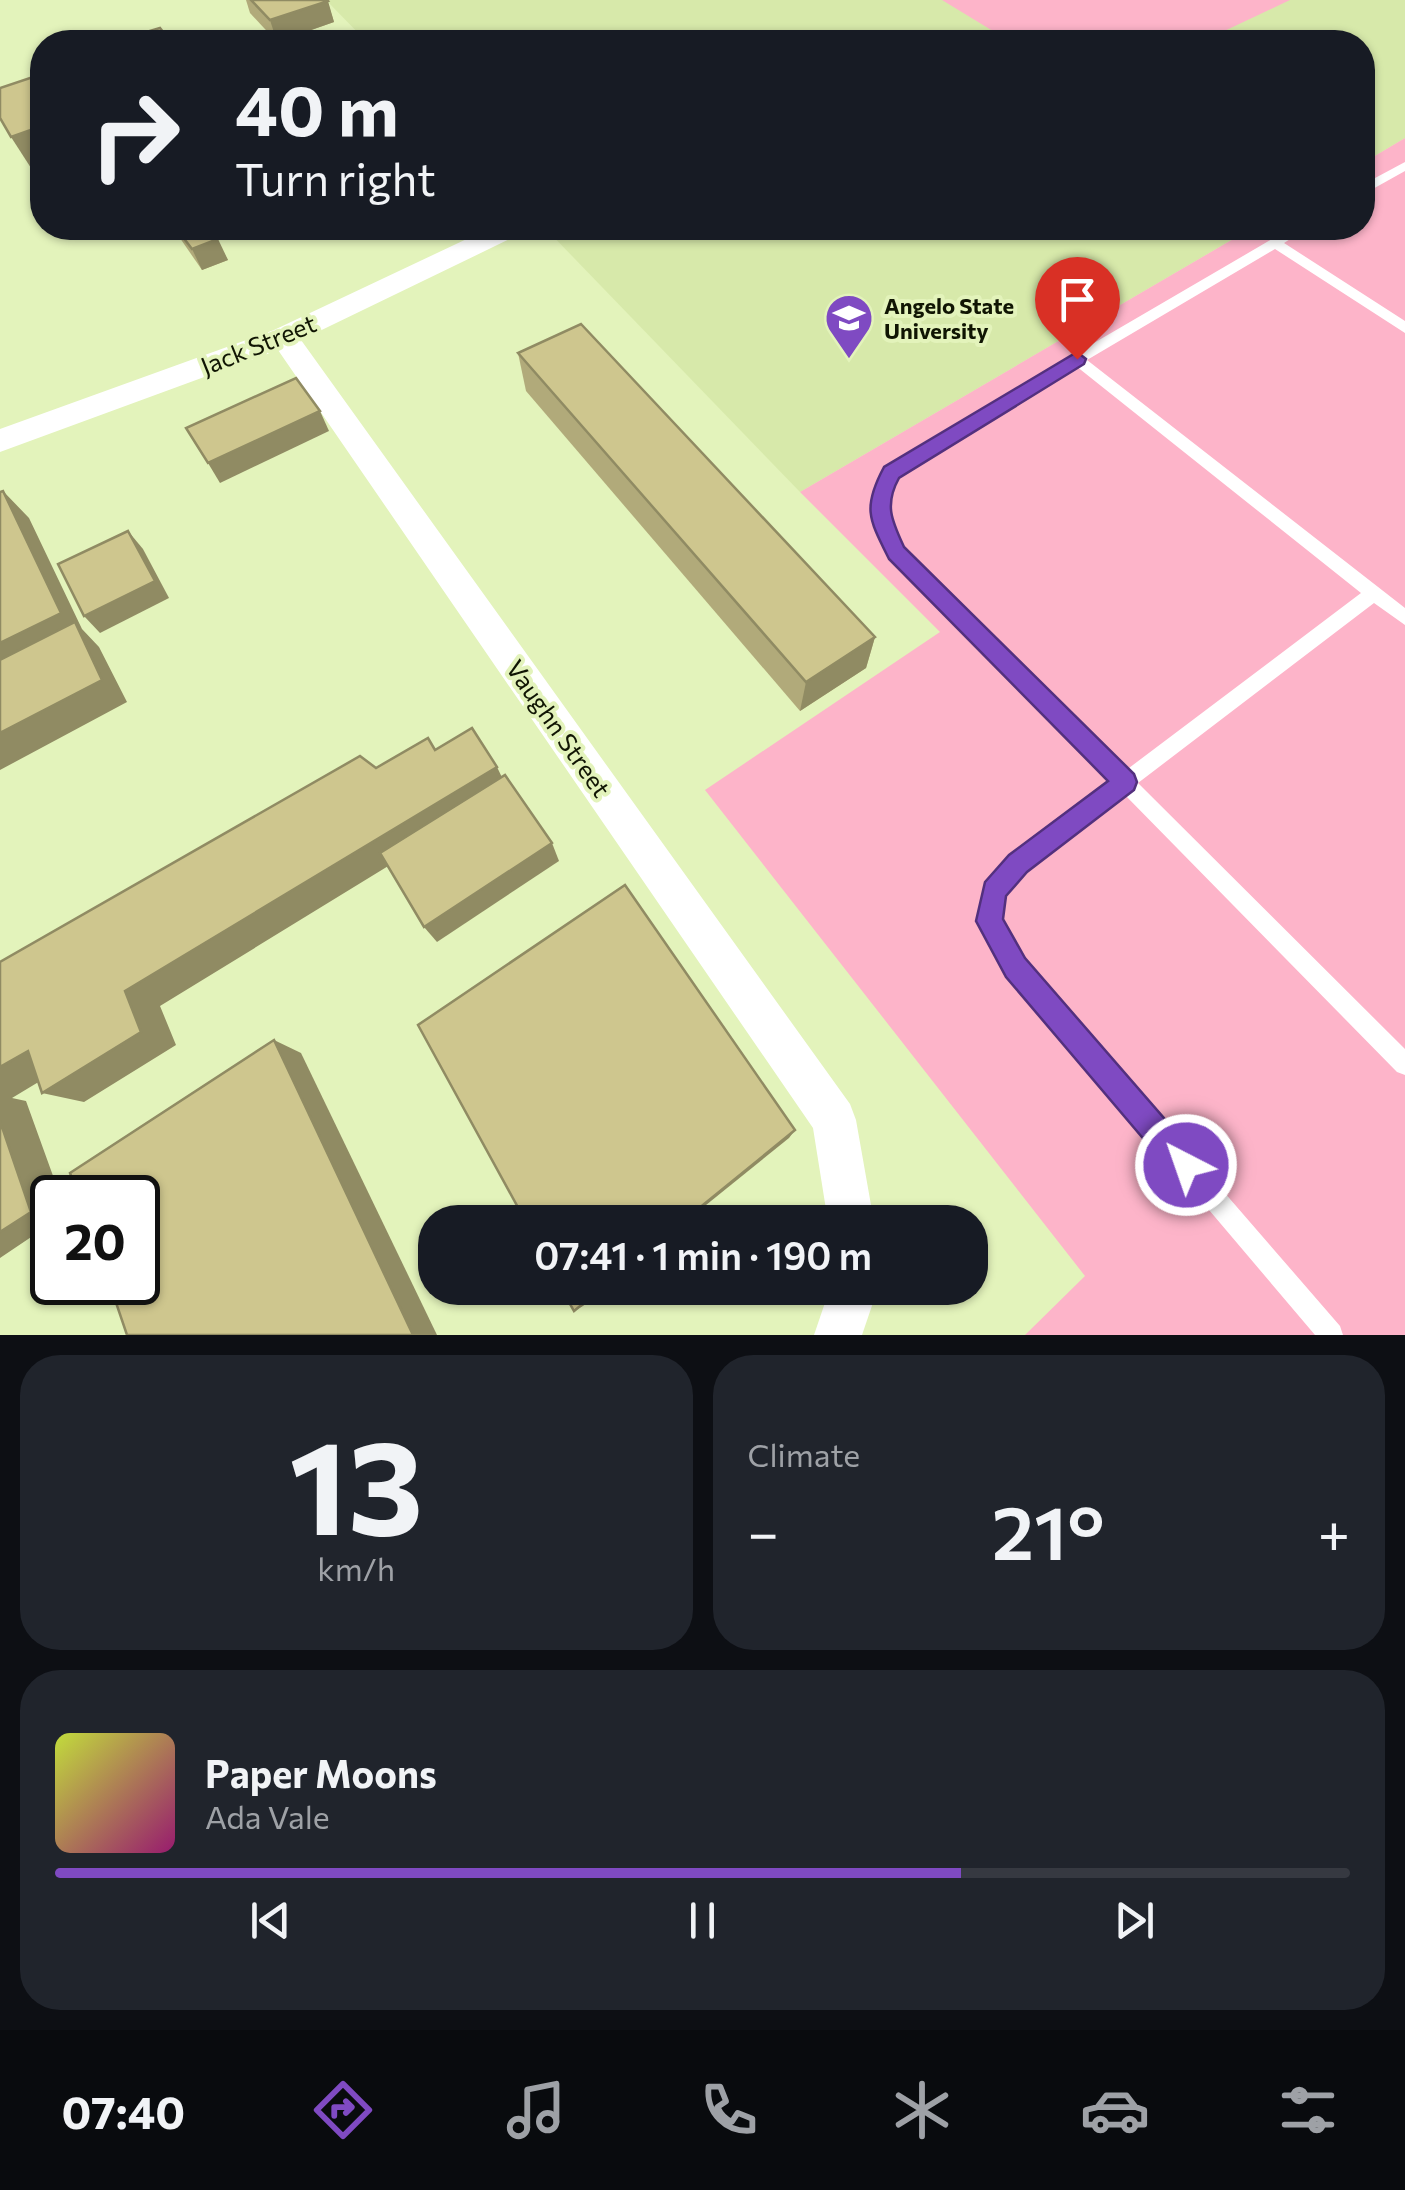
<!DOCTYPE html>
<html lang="en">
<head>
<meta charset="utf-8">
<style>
  :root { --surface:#171b24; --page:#20242c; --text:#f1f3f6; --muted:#9ea1a6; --line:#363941; --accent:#7f4ac2 }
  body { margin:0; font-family:Commissioner,sans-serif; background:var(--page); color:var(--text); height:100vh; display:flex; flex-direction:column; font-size:38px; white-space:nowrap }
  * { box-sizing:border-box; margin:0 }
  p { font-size:32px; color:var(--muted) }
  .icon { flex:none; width:55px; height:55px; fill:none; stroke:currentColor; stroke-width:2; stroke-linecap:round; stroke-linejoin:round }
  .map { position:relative; height:1335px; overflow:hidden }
  .panel { display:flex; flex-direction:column; gap:20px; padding:20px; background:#0d0f14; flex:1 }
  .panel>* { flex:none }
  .banner { position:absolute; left:30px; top:30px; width:1345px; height:210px; border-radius:40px; box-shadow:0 2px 8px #0004; background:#171b24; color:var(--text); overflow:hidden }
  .speed { position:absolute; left:30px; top:1175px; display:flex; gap:20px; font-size:50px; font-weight:700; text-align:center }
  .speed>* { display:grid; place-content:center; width:130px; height:130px; border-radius:50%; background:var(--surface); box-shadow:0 2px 8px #0004; line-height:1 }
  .speed .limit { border:5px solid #111; border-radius:15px; background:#fff; color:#111 }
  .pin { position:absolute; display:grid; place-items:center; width:85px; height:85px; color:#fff; margin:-102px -42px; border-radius:50% 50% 50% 0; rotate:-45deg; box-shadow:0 0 10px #0007 }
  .pin .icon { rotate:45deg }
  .me { position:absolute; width:110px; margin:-55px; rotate:319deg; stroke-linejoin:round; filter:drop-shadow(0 0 8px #0008) }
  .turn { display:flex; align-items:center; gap:35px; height:210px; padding:0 40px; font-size:45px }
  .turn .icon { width:130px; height:130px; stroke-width:2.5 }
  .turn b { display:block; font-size:70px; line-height:85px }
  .big { font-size:75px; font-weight:600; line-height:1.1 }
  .panel .widget { flex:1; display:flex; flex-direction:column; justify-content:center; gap:15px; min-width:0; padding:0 35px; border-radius:40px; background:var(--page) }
  .panel .dial { align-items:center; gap:0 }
  .dial b { font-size:130px; line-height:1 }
  .song { display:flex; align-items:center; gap:30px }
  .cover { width:120px; height:120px; border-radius:15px; background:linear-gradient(135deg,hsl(70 70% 55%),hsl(320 70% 35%)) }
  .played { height:10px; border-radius:5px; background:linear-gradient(90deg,var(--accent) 70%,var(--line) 70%) }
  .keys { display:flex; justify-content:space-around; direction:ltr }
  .heat { display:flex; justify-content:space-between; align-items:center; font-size:55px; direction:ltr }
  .panel .tiles { flex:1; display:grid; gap:20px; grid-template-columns:1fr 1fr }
  .widget:last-child { grid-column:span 2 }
  .trip { position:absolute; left:418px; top:1205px; width:570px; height:100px; border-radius:40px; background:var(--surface); box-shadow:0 2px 8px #0004; font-weight:600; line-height:100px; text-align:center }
  .tab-bar { display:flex; height:160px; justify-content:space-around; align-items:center; background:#090b0e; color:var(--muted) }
  .tab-bar .icon { width:70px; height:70px }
  .tab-bar .active { color:var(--accent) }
  .tab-bar b { font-size:45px; color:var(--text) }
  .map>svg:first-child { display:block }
</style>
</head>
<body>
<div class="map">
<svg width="1405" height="1335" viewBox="0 0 1405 1335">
  <rect width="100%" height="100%" fill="#e3f3bb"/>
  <g fill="#d7e9aa">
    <polygon points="326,0 1405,0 1405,138 1363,163 1362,42 367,42"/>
    <polygon points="545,228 1252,228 800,492"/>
  </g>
  <g fill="#fdb4c9">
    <polygon points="942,0 1290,0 1201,42 1011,42"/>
    <polygon points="1405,138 1405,1335 1025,1335 1085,1276 705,790 940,632 800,492 1252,228 1362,228 1363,163"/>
  </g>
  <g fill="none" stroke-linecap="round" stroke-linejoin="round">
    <g fill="#fff" fill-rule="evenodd">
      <polygon points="1405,162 1405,171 1362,195 1362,185"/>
      <path d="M 1291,228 L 1307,228 L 1284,243 L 1405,321 L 1405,333 L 1275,249 L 1087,360 L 1405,608 L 1405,625 L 1374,603 L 1138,783 L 1405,1049 L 1405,1075 L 1397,1072 L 1124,794 C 1095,816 1003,875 1002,910 C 1002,928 1014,945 1023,960 L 1340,1326 L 1343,1335 L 1315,1335 L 1009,974 C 998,955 982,933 982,910 C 984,863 1075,808 1111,781 L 890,558 C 859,502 869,482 919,445 ZM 1076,366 L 1361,593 L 1125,771 L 902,548 C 892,531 881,510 891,490 C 908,455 1037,389 1076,366 Z"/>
    </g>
    <g fill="#fff" fill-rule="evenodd">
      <polygon points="490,228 522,229 518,235 301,340 850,1104 856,1120 874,1222 828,1222 813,1128 278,350 0,452 0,429 274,330"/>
      <polygon points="830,1288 878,1288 862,1335 814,1335"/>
    </g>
  </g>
  <g fill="#b1aa7a">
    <polygon points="246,0 327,0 334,22 277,42 250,13"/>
    <polygon points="173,228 209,228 228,260 202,270"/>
    <polygon points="518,353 875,637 866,668 800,711 526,391"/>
  </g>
  <g fill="#908b63">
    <polygon points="328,1 334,22 277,42 270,20"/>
    <polygon points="42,126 42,164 31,168 11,137"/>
    <polygon points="218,239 228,260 202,270 192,249"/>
    <polygon points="320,411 329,431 220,483 208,463"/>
    <polygon points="3,491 29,518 82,629 99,647 127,702 0,770 0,643"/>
    <polygon points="128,531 143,549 169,598 100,633 84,616"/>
    <polygon points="875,637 866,668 800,711 806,682"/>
    <polygon points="497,767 509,792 160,1006 176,1045 84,1102 42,1093 125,991"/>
    <polygon points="552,843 559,861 437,942 424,927"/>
    <polygon points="274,1040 301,1053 437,1335 413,1335"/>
    <polygon points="28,1051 70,1063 12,1098 26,1101 61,1198 52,1198 52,1223 0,1258 0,1067"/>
    <polygon points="795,1130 789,1138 685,1222 682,1222"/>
    <polygon points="602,1288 605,1288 583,1306 574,1311"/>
  </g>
  <g fill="#cec68e" stroke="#908b63" stroke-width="2.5">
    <polygon points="251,0 327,0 328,1 270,20"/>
    <polygon points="160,28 170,41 195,33 202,42 113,42"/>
    <polygon points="225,37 229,42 209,42"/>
    <polygon points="42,74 42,126 11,137 0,118 0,88"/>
    <polygon points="176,228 209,228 218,239 192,249"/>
    <polygon points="581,324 875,637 806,682 518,353"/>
    <polygon points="296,378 320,411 208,463 186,428"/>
    <polygon points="3,491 61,613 0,643 0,492"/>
    <polygon points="128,531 155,581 84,616 58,564"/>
    <polygon points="75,622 102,680 0,733 0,660"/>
    <polygon points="472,728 497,767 125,991 141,1032 42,1093 28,1051 0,1067 0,962 360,756 376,768 428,738 435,750"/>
    <polygon points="505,775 552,843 424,927 380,853"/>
    <polygon points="625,885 795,1130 682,1222 526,1222 418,1025"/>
    <polygon points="274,1040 413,1335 127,1335 109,1282 138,1282 138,1198 79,1198 70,1173"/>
    <polygon points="0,1121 31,1212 0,1232"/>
    <polygon points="561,1288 602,1288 574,1311"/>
  </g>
  <path fill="#7f4ac2" stroke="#53307e" stroke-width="2.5" d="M 1077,352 L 1086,359 L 1084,364 L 899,478 C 884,505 892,521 904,547 L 1134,774 L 1137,782 L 1134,790 L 1027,872 L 1006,896 L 1003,919 L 1025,958 L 1196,1155 L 1200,1165 L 1196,1176 L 1186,1180 L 1175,1176 L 1006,977 L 976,921 L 985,882 L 1009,855 L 1108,781 L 889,559 C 869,519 862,508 884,467 Z"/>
  <defs>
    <g id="university-pin" transform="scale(2.5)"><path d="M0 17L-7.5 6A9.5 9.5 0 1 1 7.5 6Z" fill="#7f4ac2" stroke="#e3f3bb"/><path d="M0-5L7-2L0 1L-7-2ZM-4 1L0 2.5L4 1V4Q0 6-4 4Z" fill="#fff"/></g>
  </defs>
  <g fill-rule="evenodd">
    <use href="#university-pin" x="849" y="318"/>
  </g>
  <g text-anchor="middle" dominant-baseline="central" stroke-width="8" stroke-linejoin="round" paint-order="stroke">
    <g font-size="22" font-weight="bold" fill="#101503" stroke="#e3f3bb" text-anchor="start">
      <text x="884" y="305">Angelo State<tspan x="884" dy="25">University</tspan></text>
    </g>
    <g font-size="25" fill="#101503" stroke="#e3f3bb">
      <text transform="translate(258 344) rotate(-22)">Jack Street</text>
      <text transform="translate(559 728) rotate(55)">Vaughn Street</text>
    </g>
  </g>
</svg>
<div class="speed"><div class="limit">20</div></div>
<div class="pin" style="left:1077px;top:359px;background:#d93025"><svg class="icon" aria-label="arrive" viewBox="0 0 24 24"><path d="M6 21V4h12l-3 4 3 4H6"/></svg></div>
<svg class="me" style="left:1186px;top:1165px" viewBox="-20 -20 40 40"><circle r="17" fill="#7f4ac2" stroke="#fff" stroke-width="3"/><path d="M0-11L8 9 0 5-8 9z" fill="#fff"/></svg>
<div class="trip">07:41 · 1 min · 190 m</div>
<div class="banner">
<div class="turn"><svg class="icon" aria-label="right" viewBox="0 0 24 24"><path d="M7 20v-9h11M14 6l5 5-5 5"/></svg><div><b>40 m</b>Turn right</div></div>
</div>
</div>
<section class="panel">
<div class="tiles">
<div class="widget dial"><b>13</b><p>km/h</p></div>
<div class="widget"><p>Climate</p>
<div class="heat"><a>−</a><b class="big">21°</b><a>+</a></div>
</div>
<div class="widget">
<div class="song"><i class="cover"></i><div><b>Paper Moons</b><p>Ada Vale</p></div></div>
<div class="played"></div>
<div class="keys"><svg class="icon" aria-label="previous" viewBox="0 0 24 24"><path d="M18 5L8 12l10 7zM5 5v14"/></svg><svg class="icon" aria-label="pause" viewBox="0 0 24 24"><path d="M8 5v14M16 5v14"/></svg><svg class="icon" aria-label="next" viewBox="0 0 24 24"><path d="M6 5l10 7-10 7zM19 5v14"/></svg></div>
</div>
</div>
</section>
<nav class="tab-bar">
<b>07:40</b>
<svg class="icon active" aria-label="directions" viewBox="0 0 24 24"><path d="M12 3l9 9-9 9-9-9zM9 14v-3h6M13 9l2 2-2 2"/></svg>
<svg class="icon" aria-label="music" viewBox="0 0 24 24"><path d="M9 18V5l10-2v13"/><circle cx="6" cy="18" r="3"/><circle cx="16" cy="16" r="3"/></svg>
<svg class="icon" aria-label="phone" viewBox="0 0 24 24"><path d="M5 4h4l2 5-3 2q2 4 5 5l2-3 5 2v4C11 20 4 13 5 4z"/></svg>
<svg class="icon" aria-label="climate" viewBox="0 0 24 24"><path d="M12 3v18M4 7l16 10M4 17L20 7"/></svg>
<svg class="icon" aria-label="car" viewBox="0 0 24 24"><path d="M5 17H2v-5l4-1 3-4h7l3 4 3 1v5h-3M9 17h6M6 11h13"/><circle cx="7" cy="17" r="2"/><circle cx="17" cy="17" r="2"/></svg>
<svg class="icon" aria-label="filters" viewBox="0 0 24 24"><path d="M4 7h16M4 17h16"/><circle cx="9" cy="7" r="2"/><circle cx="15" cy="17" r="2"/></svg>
</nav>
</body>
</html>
